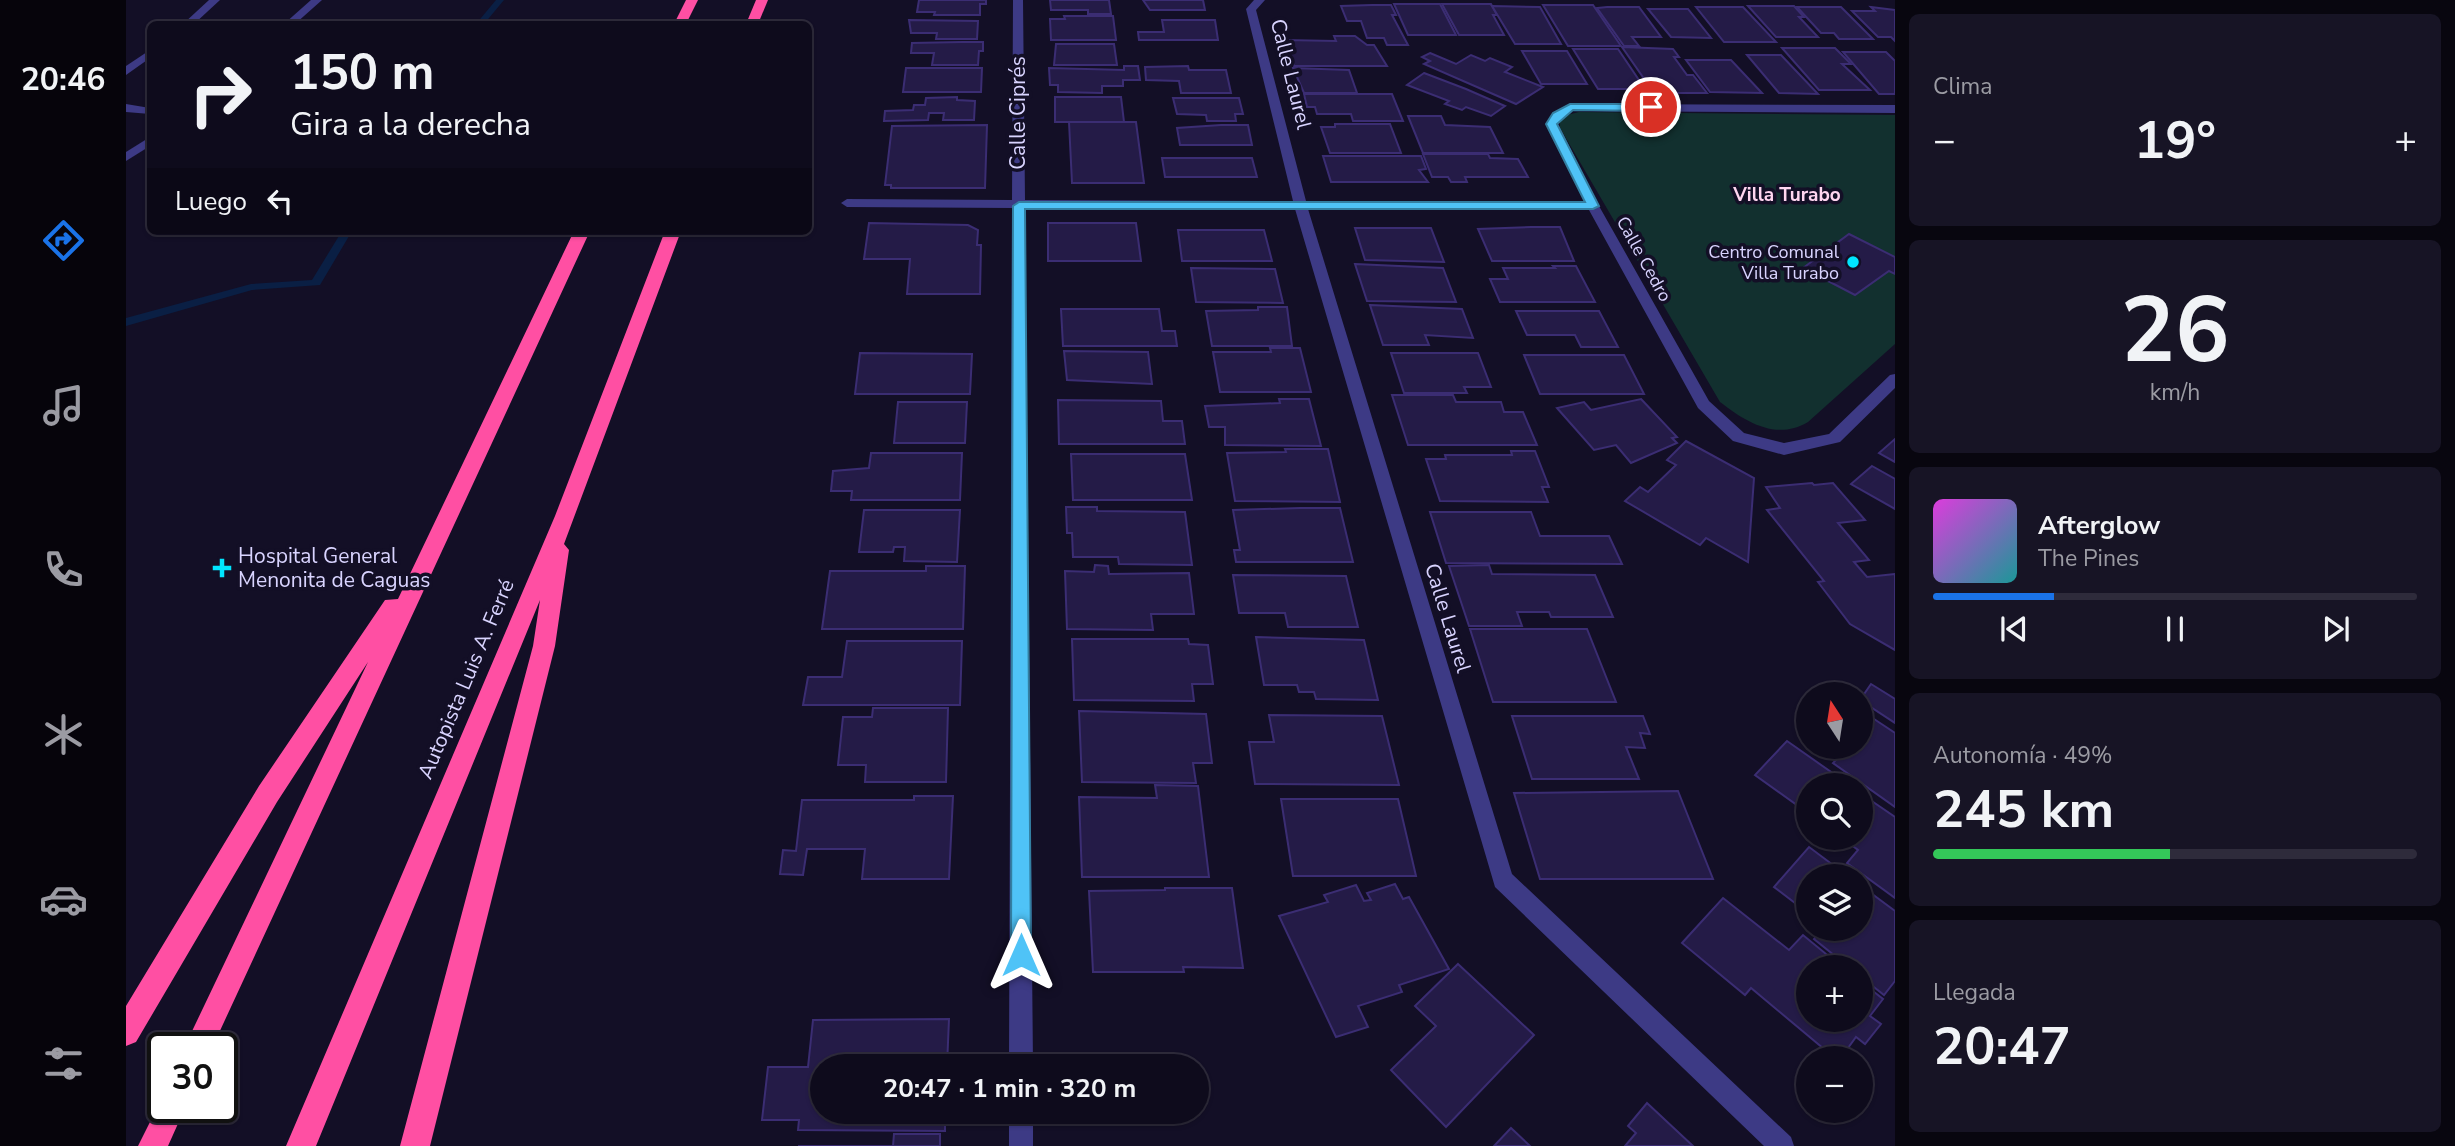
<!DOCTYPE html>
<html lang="es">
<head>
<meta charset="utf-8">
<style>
  :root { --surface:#0e0b1c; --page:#171425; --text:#f1f3f6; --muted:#9b9ba3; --line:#2e2b3b; --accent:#1a73e8 }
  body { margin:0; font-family:"Nunito Sans",sans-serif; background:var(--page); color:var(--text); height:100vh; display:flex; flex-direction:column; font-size:26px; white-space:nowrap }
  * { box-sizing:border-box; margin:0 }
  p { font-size:23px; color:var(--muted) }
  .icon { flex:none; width:38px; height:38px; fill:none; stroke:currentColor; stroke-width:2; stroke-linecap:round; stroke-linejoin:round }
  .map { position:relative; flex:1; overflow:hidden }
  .sheet { display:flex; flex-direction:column; gap:14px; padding:14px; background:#08060f; width:560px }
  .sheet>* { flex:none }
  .top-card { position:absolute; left:21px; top:21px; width:665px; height:214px; border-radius:10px; box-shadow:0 2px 5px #0004,0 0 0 2px var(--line); background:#0e0b1c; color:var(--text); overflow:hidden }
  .needle { width:46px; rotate:348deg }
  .controls { position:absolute; left:1670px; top:682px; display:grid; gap:14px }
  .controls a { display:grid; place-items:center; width:77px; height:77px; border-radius:50%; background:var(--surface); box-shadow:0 2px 5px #0004,0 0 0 2px var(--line); font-size:35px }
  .speed { position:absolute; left:21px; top:1032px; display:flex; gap:14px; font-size:35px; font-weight:700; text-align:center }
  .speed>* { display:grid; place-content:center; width:91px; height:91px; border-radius:50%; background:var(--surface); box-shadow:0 2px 5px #0004,0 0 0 2px var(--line); line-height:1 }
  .speed .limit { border:4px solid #111; border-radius:10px; background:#fff; color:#111 }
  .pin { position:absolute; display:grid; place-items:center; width:60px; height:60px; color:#fff; margin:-30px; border:4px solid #fff; border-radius:50%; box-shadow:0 2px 7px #0007 }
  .me { position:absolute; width:77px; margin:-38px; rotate:0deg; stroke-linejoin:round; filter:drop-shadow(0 0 5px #0008) }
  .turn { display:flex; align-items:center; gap:24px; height:147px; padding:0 28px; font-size:32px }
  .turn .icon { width:91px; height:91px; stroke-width:2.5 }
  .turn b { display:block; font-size:49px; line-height:60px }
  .then { display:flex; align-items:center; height:66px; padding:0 28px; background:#0003; gap:14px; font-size:26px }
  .big { font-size:52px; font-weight:700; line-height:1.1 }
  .sheet .card { flex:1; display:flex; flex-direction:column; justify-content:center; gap:10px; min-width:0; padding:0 24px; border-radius:10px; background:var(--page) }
  .sheet .dial { align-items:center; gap:0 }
  .dial b { font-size:91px; line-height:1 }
  .song { display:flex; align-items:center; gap:21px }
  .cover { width:84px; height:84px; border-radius:10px; background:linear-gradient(135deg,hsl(300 70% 55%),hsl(180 70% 35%)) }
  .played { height:7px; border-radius:4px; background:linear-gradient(90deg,var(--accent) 25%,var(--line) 25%) }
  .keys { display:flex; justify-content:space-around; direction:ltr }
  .heat { display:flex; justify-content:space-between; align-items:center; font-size:38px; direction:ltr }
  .charge { height:10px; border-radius:5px; background:linear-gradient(90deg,#34c759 49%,var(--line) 0) }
  .trip { position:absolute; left:684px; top:1054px; width:399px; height:70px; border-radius:35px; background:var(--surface); box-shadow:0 2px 5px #0004,0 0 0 2px var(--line); font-weight:700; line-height:70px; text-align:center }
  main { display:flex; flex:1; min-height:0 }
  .dock { display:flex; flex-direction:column; width:126px; justify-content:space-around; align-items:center; background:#06040b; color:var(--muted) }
  .dock .icon { width:49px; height:49px }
  .dock .current { color:var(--accent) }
  .dock b { font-size:32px; color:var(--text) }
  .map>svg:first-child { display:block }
</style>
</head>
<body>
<main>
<nav class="dock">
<b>20:46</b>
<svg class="icon current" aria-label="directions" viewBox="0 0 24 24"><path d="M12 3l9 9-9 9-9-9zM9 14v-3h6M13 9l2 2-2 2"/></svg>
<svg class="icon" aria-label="music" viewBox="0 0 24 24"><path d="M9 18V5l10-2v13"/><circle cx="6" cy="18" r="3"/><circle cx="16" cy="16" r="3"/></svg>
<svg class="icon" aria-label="phone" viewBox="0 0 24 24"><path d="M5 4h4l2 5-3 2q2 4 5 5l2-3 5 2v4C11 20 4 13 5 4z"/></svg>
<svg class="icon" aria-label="climate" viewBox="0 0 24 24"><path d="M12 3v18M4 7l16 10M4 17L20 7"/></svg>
<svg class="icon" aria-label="car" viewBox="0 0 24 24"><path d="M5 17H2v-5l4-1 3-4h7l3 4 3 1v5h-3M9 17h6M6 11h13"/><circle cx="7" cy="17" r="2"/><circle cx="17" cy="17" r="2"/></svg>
<svg class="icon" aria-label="filters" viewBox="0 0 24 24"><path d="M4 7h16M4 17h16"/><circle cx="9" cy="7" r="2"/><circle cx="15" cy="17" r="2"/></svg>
</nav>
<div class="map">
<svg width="1769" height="1146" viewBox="0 0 1769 1146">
  <rect width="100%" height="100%" fill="#130f26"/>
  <path fill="#12302f" d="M 1453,112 L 1769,115 L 1769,344 L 1682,422 C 1650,441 1620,422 1594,402 L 1434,128 L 1434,122 L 1441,115 Z"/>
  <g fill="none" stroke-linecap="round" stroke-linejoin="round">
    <g fill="#0a1f44" fill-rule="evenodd">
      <polygon points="370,0 378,0 358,24 350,24"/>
      <polygon points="216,231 226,231 194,285 126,290 0,326 0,318 125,284 186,280"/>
    </g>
  </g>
  <g fill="#241b47" stroke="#3b2d73" stroke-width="2">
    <polygon points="793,0 860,0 860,4 854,4 854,15 808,15 809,12 791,12"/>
    <polygon points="924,0 983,0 985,14 962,14 962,10 925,10"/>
    <polygon points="1017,0 1077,0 1079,10 1024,10"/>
    <polygon points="1268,4 1314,4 1330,35 1282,35"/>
    <polygon points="1316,4 1365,4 1371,15 1367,15 1378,35 1333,35"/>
    <polygon points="1246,5 1265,5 1270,15 1266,15 1282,45 1261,45 1258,38 1241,38 1235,21 1221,21 1215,6"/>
    <polygon points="1417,5 1467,5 1495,46 1442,46"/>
    <polygon points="1366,6 1414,7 1435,44 1389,44"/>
    <polygon points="1622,6 1668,6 1678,17 1673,17 1692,37 1650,37"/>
    <polygon points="1481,7 1513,7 1535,37 1506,37 1513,46 1498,46 1471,8"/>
    <polygon points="1570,7 1617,7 1650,42 1598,42"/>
    <polygon points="1671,7 1715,7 1747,39 1713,39 1708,33 1695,33"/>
    <polygon points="1745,7 1769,10 1769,41 1765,37 1752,37 1726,11 1749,11"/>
    <polygon points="1522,9 1562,9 1585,38 1545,37"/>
    <polygon points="938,16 987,16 990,40 925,40 924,19 939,19"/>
    <polygon points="783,20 852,21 851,39 810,39 811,33 785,33"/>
    <polygon points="1036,20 1089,20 1092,40 1013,40 1012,32 1038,32"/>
    <polygon points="1208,36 1229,36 1241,45 1248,45 1261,66 1168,66 1159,40 1210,41"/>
    <polygon points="836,42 857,42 857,51 853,51 852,65 806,65 808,53 785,53 786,43"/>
    <polygon points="930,44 988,44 991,65 928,65"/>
    <polygon points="1496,47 1547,49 1553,57 1548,57 1561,75 1567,75 1581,93 1528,93"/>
    <polygon points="1656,48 1709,48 1725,64 1716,64 1744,90 1693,90"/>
    <polygon points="1447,49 1492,49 1519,89 1472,89"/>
    <polygon points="1396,51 1441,51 1461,84 1415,84"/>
    <polygon points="1717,52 1760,52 1769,61 1769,94 1753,94"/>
    <polygon points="1304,53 1330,64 1345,55 1359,61 1364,58 1386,67 1379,72 1417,87 1390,104 1298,64 1304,61 1296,57"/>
    <polygon points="1621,55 1655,55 1692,94 1653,93"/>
    <polygon points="1560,60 1605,60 1636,93 1584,92"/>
    <polygon points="998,66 1012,66 1014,80 997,80 997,86 976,86 976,93 932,92 932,85 924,85 923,68 998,70"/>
    <polygon points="1062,66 1063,70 1100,70 1105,93 1055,93 1053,81 1020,80 1019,67"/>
    <polygon points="780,68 856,68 855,92 777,92"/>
    <polygon points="1167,68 1223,70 1231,93 1178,93"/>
    <polygon points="1298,73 1340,89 1379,106 1365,116 1340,107 1336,110 1319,104 1323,101 1281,85"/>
    <polygon points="1178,94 1266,94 1277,121 1227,121 1225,114 1191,114 1189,107 1181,107"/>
    <polygon points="831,97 831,100 849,101 848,120 817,120 818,113 803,113 802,120 758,121 759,111 787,110 788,105 799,105 800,98"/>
    <polygon points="929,97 995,97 998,122 929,122"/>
    <polygon points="1047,98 1113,98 1117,114 1109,114 1110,121 1081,121 1080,115 1051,114"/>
    <polygon points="1282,116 1315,116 1319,125 1364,127 1377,153 1297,153"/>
    <polygon points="943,122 1010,122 1018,183 946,183"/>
    <polygon points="1209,124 1264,124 1275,153 1204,153 1195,127 1209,127"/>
    <polygon points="861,125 859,188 765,188 765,185 759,185 766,126"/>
    <polygon points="1095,125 1122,125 1126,145 1054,145 1051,128"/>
    <polygon points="1297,154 1362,154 1364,158 1392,159 1402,177 1339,177 1341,182 1325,182 1322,177 1306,177"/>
    <polygon points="1197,156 1295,156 1300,169 1293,170 1302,182 1205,182"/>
    <polygon points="1036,158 1126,158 1131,177 1039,177"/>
    <polygon points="743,223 842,225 852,230 851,245 855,245 854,294 781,294 784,259 738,259"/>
    <polygon points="922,223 1010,223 1015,261 922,261"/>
    <polygon points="1405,227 1434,227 1448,261 1366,261 1352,229"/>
    <polygon points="1229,228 1305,228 1318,262 1239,260"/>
    <polygon points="1052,230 1138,230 1146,261 1056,261"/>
    <polygon points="1723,234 1769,257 1769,274 1763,271 1729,295 1677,268"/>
    <polygon points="1229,264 1317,268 1330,302 1241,301"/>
    <polygon points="1427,266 1450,266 1469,302 1374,302 1364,279 1382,279 1377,268 1429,268"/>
    <polygon points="1065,268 1149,269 1157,303 1070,302"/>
    <polygon points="1244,305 1336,309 1347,338 1299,335 1303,345 1257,345"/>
    <polygon points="1132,307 1161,307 1166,346 1086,346 1080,311 1132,310"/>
    <polygon points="935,309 1033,309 1036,331 1049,331 1051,346 937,346"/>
    <polygon points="1390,311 1473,311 1492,347 1455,347 1449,335 1401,335"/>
    <polygon points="1144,348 1174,348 1185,392 1094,392 1087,352 1145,352"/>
    <polygon points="938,351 1022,352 1026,384 941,380"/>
    <polygon points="734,353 846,354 844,394 729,394"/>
    <polygon points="1265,353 1352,353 1365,387 1338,387 1341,393 1278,393"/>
    <polygon points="1398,355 1498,355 1518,394 1414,394"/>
    <polygon points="1266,395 1327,395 1330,402 1375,402 1378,412 1397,412 1411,445 1282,445"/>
    <polygon points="1153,399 1183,399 1195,446 1099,445 1099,427 1083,427 1079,406 1154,403"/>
    <polygon points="1515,399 1551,437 1546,438 1551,443 1505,463 1490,445 1468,450 1431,408 1458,402 1465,410"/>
    <polygon points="932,400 1035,401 1037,421 1056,421 1059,444 933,444"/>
    <polygon points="772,402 841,402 839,443 768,443"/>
    <polygon points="1769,439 1769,462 1753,453"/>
    <polygon points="1560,441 1628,478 1622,562 1580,538 1574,545 1499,501 1514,487 1522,492 1550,465 1541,460"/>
    <polygon points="1159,449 1202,449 1214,502 1109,501 1101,453 1160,452"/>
    <polygon points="1385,451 1409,451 1423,487 1416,487 1422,502 1314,501 1300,459 1320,459 1319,455 1386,455"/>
    <polygon points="745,453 836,453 834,500 725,500 726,491 705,491 707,471 743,468"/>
    <polygon points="945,454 1059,454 1066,500 947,500"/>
    <polygon points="1746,466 1769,479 1769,509 1725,484"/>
    <polygon points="1686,483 1688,485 1707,483 1739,520 1712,523 1743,560 1728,562 1741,577 1769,574 1769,650 1724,624 1692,582 1698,581 1641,510 1654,508 1640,487"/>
    <polygon points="940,507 971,507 971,511 1059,512 1066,565 993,564 992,557 947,557 946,533 941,533"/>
    <polygon points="1174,508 1214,508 1227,562 1110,562 1108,550 1114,550 1107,510"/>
    <polygon points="738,510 834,510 831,562 778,561 779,547 768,547 767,552 733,552"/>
    <polygon points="1304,512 1405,512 1414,536 1483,536 1496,564 1320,563"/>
    <polygon points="969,565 982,566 983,574 1063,573 1068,614 1025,614 1027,630 941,629 939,571 968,572"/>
    <polygon points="1363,565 1366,574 1469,575 1487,617 1425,617 1423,612 1391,612 1396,626 1343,626 1323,566"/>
    <polygon points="800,566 839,566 837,629 696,629 704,571 800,571"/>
    <polygon points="1107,575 1220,576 1232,627 1162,627 1159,613 1113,613"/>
    <polygon points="1344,629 1461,629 1490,702 1367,702"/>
    <polygon points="1130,637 1238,640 1252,700 1190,699 1188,692 1173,692 1171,685 1138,685"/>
    <polygon points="946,639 1062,639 1063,644 1082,645 1087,684 1066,684 1068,701 948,700"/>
    <polygon points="721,641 836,641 834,705 677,705 682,677 716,677"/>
    <polygon points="1745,684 1769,699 1769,723 1734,700"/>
    <polygon points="747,708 822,708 820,782 739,782 740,765 712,765 717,717 746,717"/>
    <polygon points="953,711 1080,714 1086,763 1067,763 1070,783 956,782"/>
    <polygon points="1143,715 1256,716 1273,785 1129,784 1123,742 1148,742"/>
    <polygon points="1386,716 1517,716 1524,734 1514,733 1519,748 1500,747 1513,779 1406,779"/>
    <polygon points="1748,719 1769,733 1769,807 1707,763 1722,747 1734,747 1734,734"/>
    <polygon points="1661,741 1725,786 1682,786 1682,813 1629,775"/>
    <polygon points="1029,785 1072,786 1083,877 956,877 953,797 1031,798"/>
    <polygon points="1552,791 1587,879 1414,879 1388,793"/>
    <polygon points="1734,793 1769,817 1769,898 1721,863 1732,850 1716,838 1734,838"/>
    <polygon points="788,796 827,796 823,879 736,879 739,849 681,849 677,875 654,874 657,850 670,851 676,800 788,800"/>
    <polygon points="1155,799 1272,799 1290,876 1167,876"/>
    <polygon points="1683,847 1723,877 1682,877 1682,913 1648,887"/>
    <polygon points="1269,884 1277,899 1283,897 1323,969 1273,985 1276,992 1232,1006 1242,1027 1210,1037 1153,916 1202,902 1198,895 1230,885 1238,901 1245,900 1241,893"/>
    <polygon points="1734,885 1769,911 1769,981 1758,995 1734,976 1734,968 1724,968 1688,939 1696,929 1734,929"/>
    <polygon points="1039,888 1106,888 1117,968 1057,967 1058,972 967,972 963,891 1039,890"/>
    <polygon points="1597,898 1663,950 1677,935 1717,968 1682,968 1682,1020 1734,1020 1734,981 1757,999 1744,1016 1755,1024 1739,1044 1730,1037 1714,1059 1710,1059 1625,988 1619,995 1556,943"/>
    <polygon points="1332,964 1408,1035 1320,1127 1265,1070 1310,1026 1289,1006"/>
    <polygon points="823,1019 821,1066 696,1066 696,1111 819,1111 819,1131 672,1130 673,1120 636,1120 642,1067 682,1067 687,1020"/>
    <polygon points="1521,1103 1567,1146 1499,1146 1510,1133 1502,1126"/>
    <polygon points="1385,1128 1404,1146 1368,1146"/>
    <polygon points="768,1134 814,1134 814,1146 672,1146 767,1146"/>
  </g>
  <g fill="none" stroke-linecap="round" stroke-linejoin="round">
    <g fill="#3d3a85" fill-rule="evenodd">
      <polygon points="83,0 94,0 68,24 57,24"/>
      <polygon points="185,0 196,0 169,24 158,24"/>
      <polygon points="24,50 24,58 0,75 0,66"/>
      <polygon points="0,104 24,108 24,114 0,112"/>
      <polygon points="24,137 24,146 0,161 0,152"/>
    </g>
    <g fill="#3d3a85" fill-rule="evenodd">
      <polygon points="887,0 897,0 899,200 1167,201 1120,9 1128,0 1139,0 1130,10 1180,201 1459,202 1420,124 1427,113 1444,104 1769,105 1769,113 1446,111 1436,117 1432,124 1473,206 1583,401 1618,433 1658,443 1703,434 1764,375 1769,374 1769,388 1714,442 1658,455 1607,441 1572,408 1463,210 1182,209 1386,874 1665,1137 1668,1146 1638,1146 1369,887 1169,209 899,208 907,1066 883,1066 886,208 721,207 715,203 721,199 886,200"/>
      <rect x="883" y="1111" width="24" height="35"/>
    </g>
    <g fill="#ff4fa3" fill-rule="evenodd">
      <polygon points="560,0 572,0 560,24 548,24"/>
      <polygon points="630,0 642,0 632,24 620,24"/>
      <polygon points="448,231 464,231 86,1048 58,1048 242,662 151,802 10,1042 0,1046 0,1006 133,786 259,600 272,599"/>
      <polygon points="539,231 555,231 438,544 443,550 429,646 304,1146 274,1146 407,646 414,600 190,1146 160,1146 429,516"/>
      <polygon points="37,1096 37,1108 59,1108 42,1146 12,1146"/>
    </g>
  </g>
  <polygon fill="#4fc3f7" stroke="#337fa1" stroke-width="2" points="1444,104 1525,104 1531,107 1525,111 1447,110 1431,124 1473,206 1467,209 899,209 905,955 902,962 895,965 888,962 885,955 887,206 893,202 1459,202 1420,124 1427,113"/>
  <g fill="#00e5ff" stroke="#130f26" stroke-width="2.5">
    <circle cx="1727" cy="262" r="7"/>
    <path d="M92.5 557.5h7v7h7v7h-7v7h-7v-7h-7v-7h7z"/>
  </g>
  <g text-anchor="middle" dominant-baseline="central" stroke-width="7" stroke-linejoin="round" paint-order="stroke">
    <g font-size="18" fill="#d9d4ff" stroke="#130f26" text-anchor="end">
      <text x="1713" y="252">Centro Comunal<tspan x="1713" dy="21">Villa Turabo</tspan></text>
    </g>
    <g font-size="18" fill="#d9d4ff" stroke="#130f26">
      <text transform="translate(1518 259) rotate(61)">Calle Cedro</text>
    </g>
    <g font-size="19" font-weight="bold" fill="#ffd6f0" stroke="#130f26">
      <text x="1661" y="195">Villa Turabo</text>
    </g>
    <g font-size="21" fill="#d9d4ff" stroke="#130f26">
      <text transform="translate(1165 74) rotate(76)">Calle Laurel</text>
      <text transform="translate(892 113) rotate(-90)">Calle Ciprés</text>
      <text transform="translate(1322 618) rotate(73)">Calle Laurel</text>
      <text transform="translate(340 679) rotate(-67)">Autopista Luis A. Ferré</text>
    </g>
    <g font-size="21" fill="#d9d4ff" stroke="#130f26" text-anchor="start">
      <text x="112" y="556">Hospital General<tspan x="112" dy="24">Menonita de Caguas</tspan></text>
    </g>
  </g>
</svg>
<div class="controls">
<a><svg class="needle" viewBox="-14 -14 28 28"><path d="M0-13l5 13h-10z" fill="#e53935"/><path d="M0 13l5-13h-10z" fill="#9b9ba3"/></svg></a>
<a><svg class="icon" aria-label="search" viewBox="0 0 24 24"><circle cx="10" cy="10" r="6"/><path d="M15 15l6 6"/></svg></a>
<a><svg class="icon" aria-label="layers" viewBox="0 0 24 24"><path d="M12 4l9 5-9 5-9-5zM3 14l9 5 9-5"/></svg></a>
<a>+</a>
<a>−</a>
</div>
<div class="speed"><div class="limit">30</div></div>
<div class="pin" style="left:1525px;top:107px;background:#d93025"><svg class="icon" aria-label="arrive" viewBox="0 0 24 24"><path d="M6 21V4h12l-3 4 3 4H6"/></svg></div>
<svg class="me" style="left:895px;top:955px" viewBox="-20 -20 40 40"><path d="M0-17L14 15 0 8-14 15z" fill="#4fc3f7" stroke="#fff" stroke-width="4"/></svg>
<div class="trip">20:47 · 1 min · 320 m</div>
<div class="top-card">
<div class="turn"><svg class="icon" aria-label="right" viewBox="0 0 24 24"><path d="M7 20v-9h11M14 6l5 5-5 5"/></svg><div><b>150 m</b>Gira a la derecha</div></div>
<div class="then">Luego<svg class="icon" aria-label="left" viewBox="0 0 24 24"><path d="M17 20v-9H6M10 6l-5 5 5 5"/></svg></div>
</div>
</div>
<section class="sheet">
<div class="card"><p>Clima</p>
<div class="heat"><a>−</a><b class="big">19°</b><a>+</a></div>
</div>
<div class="card dial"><b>26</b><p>km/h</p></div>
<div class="card">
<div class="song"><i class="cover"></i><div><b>Afterglow</b><p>The Pines</p></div></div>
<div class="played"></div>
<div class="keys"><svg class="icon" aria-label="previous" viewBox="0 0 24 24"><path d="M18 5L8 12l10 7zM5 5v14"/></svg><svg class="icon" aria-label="pause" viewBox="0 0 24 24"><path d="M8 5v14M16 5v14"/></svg><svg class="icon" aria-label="next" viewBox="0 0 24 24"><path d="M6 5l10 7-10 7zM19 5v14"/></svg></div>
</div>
<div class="card"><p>Autonomía · 49%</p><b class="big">245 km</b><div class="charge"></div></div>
<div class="card"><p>Llegada</p><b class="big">20:47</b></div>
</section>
</main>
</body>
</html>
